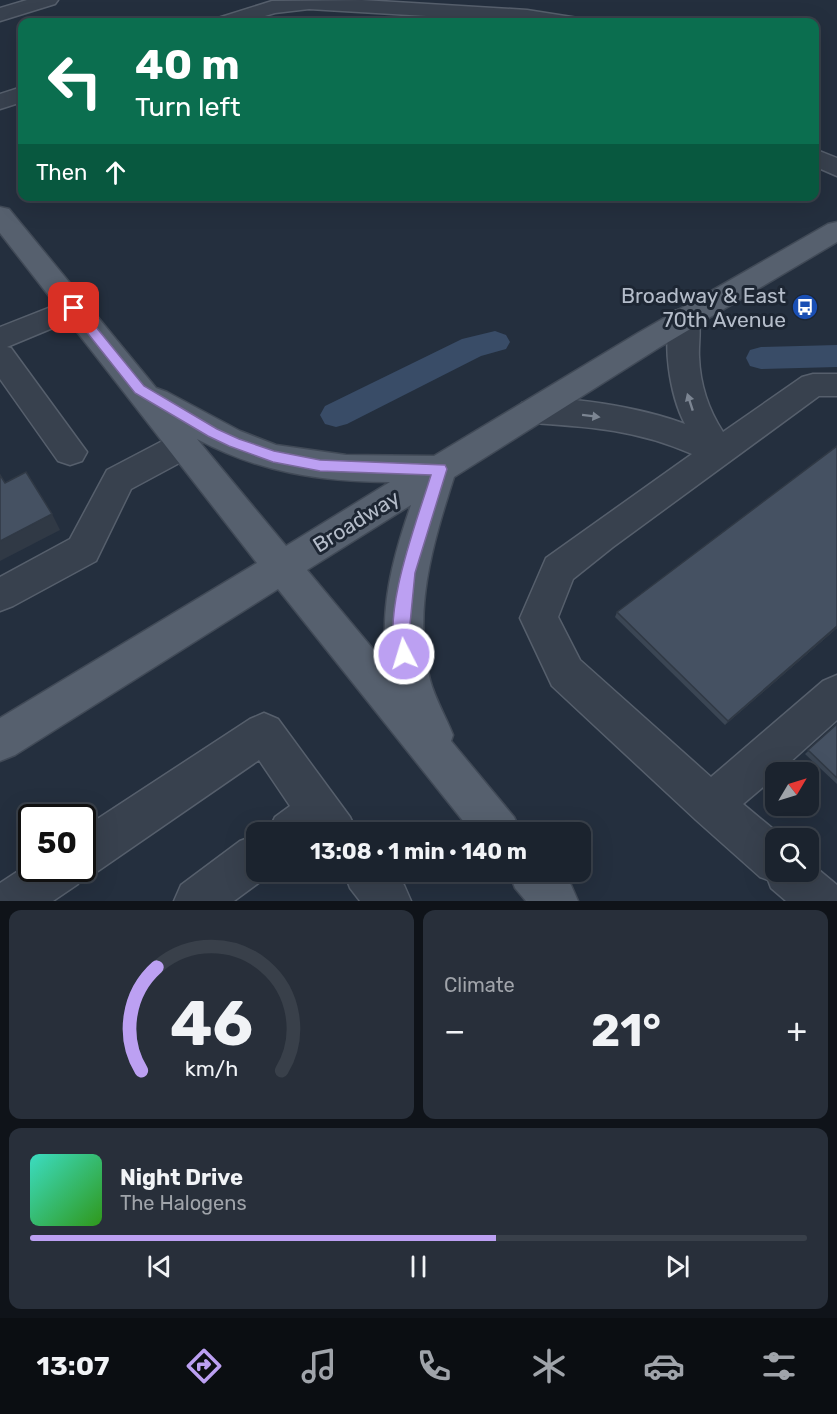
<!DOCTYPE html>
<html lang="en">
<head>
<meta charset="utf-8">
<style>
  :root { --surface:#1b232e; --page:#282f3a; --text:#f1f3f6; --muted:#a0a4aa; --line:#39404a; --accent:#bca0f2 }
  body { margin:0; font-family:Rubik,sans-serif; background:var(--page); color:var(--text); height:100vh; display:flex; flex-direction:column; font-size:22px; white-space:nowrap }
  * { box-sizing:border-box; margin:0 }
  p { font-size:20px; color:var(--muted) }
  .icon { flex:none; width:33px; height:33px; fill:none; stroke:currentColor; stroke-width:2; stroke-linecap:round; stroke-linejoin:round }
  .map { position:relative; height:901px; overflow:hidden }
  .details { display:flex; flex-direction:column; gap:9px; padding:9px; background:#0f1319; flex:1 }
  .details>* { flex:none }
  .banner { position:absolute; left:18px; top:18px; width:801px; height:183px; border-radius:12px; box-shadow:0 6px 24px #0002,0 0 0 2px var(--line); background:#0b6e4f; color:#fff; overflow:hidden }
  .needle { width:39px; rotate:52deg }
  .fabs { position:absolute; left:765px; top:762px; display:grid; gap:12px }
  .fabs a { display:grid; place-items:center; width:54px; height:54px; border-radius:12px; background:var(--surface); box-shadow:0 6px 24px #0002,0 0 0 2px var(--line); font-size:30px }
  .speed { position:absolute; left:18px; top:804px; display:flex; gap:12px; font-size:30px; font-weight:700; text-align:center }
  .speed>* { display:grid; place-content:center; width:78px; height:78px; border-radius:50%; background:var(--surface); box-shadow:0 6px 24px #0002,0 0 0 2px var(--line); line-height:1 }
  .speed .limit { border:3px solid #111; border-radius:9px; background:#fff; color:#111 }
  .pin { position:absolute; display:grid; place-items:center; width:51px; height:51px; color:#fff; margin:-26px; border-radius:12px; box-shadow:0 3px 9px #0006 }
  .me { position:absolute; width:66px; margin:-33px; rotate:355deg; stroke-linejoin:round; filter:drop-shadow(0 0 4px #0008) }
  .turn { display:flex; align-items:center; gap:21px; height:126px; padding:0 18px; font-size:27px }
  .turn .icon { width:78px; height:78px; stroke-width:2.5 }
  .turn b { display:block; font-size:42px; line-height:51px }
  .then { display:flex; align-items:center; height:57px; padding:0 18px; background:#0003; gap:12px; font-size:22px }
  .big { font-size:45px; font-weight:700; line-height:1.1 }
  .details .tile { flex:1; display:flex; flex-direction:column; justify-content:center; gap:9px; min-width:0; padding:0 21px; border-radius:12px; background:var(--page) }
  .details .dial { align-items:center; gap:0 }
  .dial svg { height:156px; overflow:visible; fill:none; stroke:var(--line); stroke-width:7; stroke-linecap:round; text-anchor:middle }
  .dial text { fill:var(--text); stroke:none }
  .song { display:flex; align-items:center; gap:18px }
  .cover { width:72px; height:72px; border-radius:9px; background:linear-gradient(135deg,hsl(170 70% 55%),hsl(110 70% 35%)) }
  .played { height:6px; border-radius:3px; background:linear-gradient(90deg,var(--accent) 60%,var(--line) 60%) }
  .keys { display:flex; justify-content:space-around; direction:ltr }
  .heat { display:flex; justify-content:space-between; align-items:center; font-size:33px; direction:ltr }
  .details .tiles { flex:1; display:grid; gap:9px; grid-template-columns:1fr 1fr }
  .tile:last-child { grid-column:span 2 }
  .trip { position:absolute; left:246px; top:822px; width:345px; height:60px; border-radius:12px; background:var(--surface); box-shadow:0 6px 24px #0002,0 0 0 2px var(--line); font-weight:700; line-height:60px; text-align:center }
  .dock { display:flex; height:96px; justify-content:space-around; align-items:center; background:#0b0e12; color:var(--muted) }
  .dock .icon { width:42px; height:42px }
  .dock .selected { color:var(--accent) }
  .dock b { font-size:27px; color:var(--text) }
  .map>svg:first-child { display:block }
</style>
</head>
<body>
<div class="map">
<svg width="837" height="901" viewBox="0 0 837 901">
  <rect width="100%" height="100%" fill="#242f3e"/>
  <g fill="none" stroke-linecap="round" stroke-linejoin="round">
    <g fill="#394c67" fill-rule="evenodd">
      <polygon points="495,331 506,335 510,342 506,349 481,356 347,424 336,427 325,424 320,415 325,406 462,339"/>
      <polygon points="837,345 837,367 761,369 750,366 746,358 750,350 761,347"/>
    </g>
    <g stroke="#565f6c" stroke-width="3">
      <g id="minor">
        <polygon points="27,0 58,0 55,4 0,21 0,8"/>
        <polygon points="362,0 527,10 578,18 582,22 529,22 309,9 275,13 245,22 214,22 218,18 272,1"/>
        <polygon points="22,87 22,102 0,109 0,94"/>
        <polygon points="814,149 837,158 837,176 814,166"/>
        <polygon points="74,298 84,301 89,308 84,315 7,347 11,348 87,452 82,461 70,465 58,461 0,379 0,327"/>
        <path d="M 685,308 L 695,311 C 703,324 698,342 699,357 C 700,384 708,409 723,432 L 802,377 L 813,374 L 837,374 L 837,396 L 819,396 L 613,547 L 573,579 L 558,617 L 580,660 L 711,777 L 823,681 L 837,675 L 837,720 L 779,772 L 776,772 L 776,776 L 743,804 L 784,838 L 776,838 L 776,872 L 808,872 L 808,861 L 837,885 L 837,901 L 786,901 L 771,888 L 768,880 L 760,877 L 696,820 L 552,686 L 520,618 L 546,558 L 692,454 C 637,430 592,427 533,423 L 522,419 L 517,411 L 522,403 C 559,391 649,410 685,424 C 671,398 659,337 675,311 Z"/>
        <polygon points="184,432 196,436 200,445 196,454 131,489 96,561 13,606 0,611 0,577 70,539 107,470 172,436"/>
        <polygon points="264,713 278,719 350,817 357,832 268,832 275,817 290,806 259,760 98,871 81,877 78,884 53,901 0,901 0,883 32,862 32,868 82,868 82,829 250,719"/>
        <polygon points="256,835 256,872 272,873 234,901 174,901 181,885 240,841"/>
        <polygon points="344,872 394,872 404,885 411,901 360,901 350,888"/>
      </g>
    </g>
    <g stroke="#414a57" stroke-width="3">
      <g id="major">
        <path d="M 0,207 L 9,209 L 156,388 L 167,392 L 240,431 L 276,445 L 346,455 L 434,456 L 638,333 L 828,224 L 837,222 L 837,242 L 660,347 L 454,477 C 433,543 412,611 430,680 C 435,699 446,717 453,735 L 451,741 L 514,817 L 521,832 L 472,832 L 278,589 L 15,755 L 0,761 L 0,718 L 257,563 L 0,233 ZM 197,439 C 258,472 321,482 390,482 L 286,546 ZM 411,505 C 393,557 378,611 388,667 L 307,570 Z"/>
        <polygon points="509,872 560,872 571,885 578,901 526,901 515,888"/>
      </g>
    </g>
    <use href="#minor" fill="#38414e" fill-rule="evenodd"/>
    <use href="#major" fill="#56606e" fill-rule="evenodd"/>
  </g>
  <g fill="#3b4654">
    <polygon points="617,612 837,628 725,725 615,617"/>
    <polygon points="837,724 837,784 805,754"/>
  </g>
  <g fill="#303945">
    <polygon points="52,514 60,530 0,561 0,541"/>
    <polygon points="837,626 837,628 725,725 728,721"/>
  </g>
  <g fill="#455162" stroke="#303945" stroke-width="1.5">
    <polygon points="837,446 837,626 728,721 617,612"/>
    <polygon points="26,472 52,514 0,541 0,475 5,483"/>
    <polygon points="837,724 837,778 808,750"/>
  </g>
  <defs><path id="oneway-solid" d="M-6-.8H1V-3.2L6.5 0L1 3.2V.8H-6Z" transform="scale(1.5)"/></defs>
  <g fill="#7c8592">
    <use href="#oneway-solid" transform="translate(690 402) rotate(-108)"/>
    <use href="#oneway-solid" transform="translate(591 416) rotate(7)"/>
  </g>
  <path fill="#bca0f2" stroke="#7a689d" stroke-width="1.5" d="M 74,304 L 78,305 L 144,386 L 217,429 L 239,439 L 274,451 L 320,460 L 445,465 L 447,469 L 415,573 L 410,624 L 412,654 L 410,659 L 404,661 L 398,659 C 379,618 418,518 431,475 L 320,471 L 273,462 L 229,446 L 208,436 L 135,393 L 70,311 L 70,305 Z"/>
  <defs>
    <g id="bus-disc" transform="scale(1.35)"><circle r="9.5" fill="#1a4fb4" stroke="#1d2633"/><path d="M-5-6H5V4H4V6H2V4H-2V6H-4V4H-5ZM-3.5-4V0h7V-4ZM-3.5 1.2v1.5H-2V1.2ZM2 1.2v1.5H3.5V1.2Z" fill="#fff"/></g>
  </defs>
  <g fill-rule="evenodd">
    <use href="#bus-disc" x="805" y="307"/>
  </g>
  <g text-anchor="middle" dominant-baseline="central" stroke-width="6" stroke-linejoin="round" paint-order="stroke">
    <g font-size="21" fill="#b4bcc9" stroke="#1d2633" text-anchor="end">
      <text x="786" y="295">Broadway &amp; East<tspan x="786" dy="24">70th Avenue</tspan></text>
    </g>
    <g font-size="21" fill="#b4bcc9" stroke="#1d2633">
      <text transform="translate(356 521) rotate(-32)">Broadway</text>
    </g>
  </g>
</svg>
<div class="fabs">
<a><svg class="needle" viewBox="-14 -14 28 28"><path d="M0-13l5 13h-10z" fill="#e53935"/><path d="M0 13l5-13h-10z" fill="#a0a4aa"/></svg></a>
<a><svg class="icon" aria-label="search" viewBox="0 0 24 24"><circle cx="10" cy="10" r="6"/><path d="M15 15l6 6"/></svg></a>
</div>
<div class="speed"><div class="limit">50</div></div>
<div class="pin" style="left:74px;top:308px;background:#d93025"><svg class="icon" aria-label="arrive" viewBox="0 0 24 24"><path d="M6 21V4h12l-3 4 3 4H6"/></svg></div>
<svg class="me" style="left:404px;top:654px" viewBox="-20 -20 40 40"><circle r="17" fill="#bca0f2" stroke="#fff" stroke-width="3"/><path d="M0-11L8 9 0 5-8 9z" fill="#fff"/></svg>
<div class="trip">13:08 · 1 min · 140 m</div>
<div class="banner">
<div class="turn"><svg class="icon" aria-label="left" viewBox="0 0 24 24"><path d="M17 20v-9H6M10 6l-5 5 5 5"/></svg><div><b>40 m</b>Turn left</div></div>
<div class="then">Then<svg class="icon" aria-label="ahead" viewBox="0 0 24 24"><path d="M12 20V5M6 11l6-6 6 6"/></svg></div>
</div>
</div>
<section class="details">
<div class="tiles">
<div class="tile dial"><svg viewBox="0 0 100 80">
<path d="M14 69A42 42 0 1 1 86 69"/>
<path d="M14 69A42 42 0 0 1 22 16" stroke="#bca0f2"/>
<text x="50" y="56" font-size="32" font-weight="700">46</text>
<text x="50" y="72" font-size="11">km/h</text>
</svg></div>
<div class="tile"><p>Climate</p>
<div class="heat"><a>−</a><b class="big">21°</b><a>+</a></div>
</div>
<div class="tile">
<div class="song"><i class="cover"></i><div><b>Night Drive</b><p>The Halogens</p></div></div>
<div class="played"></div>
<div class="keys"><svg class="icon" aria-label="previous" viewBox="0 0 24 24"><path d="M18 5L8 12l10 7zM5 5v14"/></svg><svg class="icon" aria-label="pause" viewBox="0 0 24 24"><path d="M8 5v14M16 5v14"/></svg><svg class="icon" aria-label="next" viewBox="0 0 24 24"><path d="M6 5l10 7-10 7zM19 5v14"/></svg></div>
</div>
</div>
</section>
<nav class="dock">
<b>13:07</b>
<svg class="icon selected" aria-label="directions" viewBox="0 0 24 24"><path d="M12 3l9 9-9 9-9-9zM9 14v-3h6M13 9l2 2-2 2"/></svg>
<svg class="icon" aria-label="music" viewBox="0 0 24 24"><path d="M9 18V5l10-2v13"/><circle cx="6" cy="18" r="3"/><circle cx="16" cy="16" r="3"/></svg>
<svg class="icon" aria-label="phone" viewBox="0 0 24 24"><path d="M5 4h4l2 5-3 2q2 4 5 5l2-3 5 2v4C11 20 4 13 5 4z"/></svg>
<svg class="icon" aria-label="climate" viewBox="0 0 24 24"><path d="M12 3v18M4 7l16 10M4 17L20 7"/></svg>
<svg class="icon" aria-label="car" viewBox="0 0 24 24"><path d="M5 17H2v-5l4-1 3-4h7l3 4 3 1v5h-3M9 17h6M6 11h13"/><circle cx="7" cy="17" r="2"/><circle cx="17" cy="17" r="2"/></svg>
<svg class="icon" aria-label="filters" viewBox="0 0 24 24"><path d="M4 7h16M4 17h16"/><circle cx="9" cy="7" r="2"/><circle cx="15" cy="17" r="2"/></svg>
</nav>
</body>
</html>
